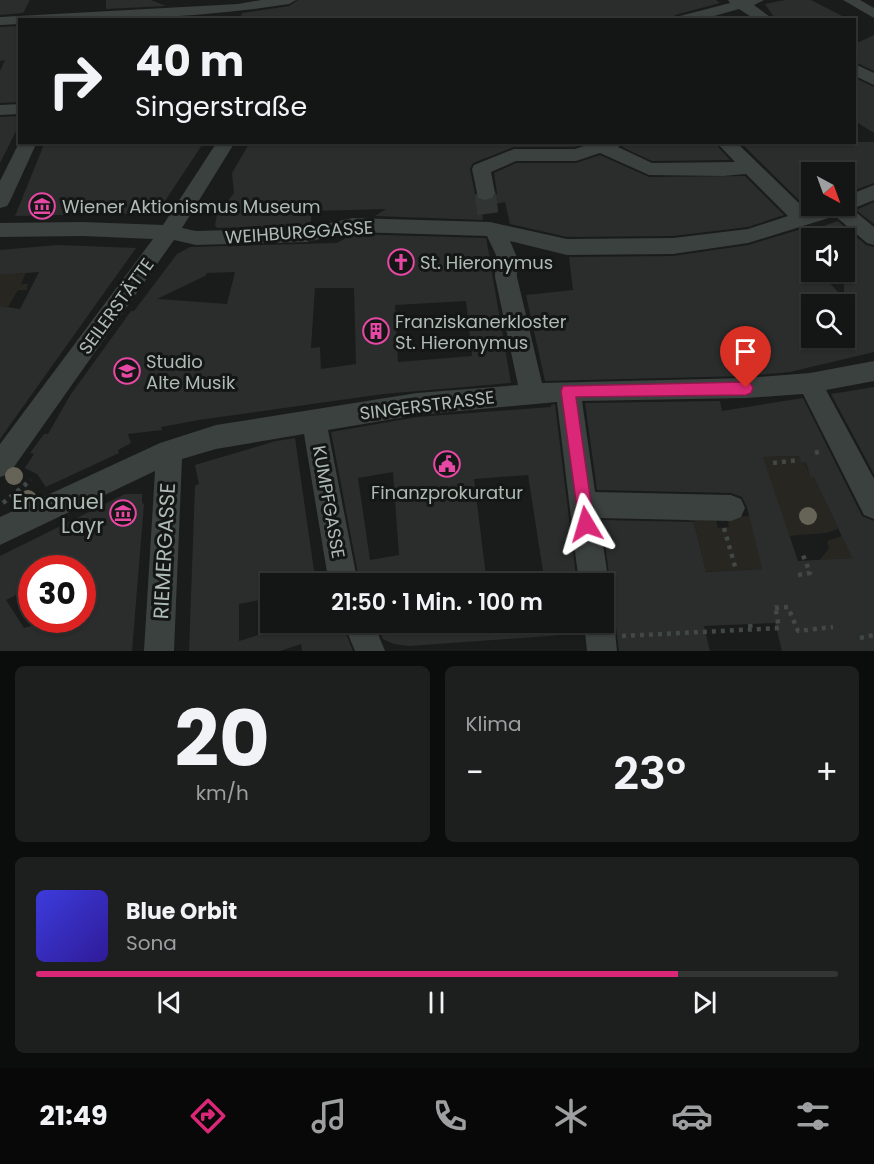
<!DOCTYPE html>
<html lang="de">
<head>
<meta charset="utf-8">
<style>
  :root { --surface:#141515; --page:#1d1e1e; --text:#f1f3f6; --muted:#9d9fa0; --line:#333434; --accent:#db2777 }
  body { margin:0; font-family:Poppins,sans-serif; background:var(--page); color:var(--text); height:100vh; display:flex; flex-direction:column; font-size:22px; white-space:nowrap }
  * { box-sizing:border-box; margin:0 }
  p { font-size:20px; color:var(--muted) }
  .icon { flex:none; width:33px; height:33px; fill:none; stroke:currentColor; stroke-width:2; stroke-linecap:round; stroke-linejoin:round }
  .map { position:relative; height:651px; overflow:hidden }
  .side { display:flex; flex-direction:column; gap:15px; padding:15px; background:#0b0c0c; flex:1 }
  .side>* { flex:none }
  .banner { position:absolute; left:18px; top:18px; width:838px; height:126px; border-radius:0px; box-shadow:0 2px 4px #0004,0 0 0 2px var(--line); background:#141515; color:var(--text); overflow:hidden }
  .needle { width:39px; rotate:139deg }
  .tools { position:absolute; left:801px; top:162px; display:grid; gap:12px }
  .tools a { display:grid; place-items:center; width:54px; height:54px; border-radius:0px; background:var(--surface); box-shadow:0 2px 4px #0004,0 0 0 2px var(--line); font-size:30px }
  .speed { position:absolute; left:18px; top:555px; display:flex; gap:12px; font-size:30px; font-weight:700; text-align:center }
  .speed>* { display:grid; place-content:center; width:78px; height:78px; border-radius:50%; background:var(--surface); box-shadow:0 2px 4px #0004,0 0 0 2px var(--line); line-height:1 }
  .speed .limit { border:9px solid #d22; background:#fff; color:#111 }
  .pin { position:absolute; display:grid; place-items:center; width:51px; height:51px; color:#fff; margin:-62px -26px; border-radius:50% 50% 50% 0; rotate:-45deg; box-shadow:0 0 6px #0007 }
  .pin .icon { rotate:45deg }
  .me { position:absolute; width:66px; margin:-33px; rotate:353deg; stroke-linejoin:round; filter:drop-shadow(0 0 4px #0008) }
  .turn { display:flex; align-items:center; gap:21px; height:126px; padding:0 18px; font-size:27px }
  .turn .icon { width:78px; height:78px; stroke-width:2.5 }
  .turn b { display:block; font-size:42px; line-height:51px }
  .big { font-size:45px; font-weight:600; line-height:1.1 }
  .side .widget { flex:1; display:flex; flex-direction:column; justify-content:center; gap:9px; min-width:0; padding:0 21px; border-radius:9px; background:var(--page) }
  .side .dial { align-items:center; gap:0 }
  .dial b { font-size:78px; line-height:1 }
  .song { display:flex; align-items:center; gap:18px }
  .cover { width:72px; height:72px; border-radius:9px; background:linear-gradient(135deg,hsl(240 70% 55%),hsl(250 70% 35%)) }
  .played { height:6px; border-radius:3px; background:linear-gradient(90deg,var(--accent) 80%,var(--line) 80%) }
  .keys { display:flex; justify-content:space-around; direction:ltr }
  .heat { display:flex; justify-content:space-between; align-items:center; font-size:33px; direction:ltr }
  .side .tiles { flex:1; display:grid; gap:15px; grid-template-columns:1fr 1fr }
  .widget:last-child { grid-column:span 2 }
  .trip { position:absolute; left:260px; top:573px; width:354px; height:60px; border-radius:0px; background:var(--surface); box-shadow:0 2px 4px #0004,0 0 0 2px var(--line); font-weight:600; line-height:60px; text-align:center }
  .menu { display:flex; height:96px; justify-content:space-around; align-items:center; background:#080808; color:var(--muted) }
  .menu .icon { width:42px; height:42px }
  .menu .on { color:var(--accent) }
  .menu b { font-size:27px; color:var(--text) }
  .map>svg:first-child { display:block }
</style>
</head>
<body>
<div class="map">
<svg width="874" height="651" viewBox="0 0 874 651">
  <rect width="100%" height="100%" fill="#1a1c1c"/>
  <g fill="#272620">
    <polygon points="26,273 21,284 28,284 27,290 18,290 8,307 0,306 0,275"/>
    <polygon points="799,456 801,462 805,463 810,477 818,477 824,498 838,529 826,533 788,536 763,457"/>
    <polygon points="750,516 762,569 701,572 702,555 694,521 689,521 688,517 715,517 718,528 729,527 727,517"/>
    <polygon points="842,536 852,558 820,560 829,548 827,541"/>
  </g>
  <g fill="#2a2d2c" fill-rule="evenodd">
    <polygon points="0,0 30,0 23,13 0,15"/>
    <polygon points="106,0 151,0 166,6 106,9"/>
    <polygon points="298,0 716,0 720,3 675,15 672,20 240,20 242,13 289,6"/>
    <polygon points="785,0 811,0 850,20 776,20 765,4"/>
    <polygon points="20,26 20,102 0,103 0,71 5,60 0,61 0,27"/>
    <polygon points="874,35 874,71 855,62 855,44"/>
    <polygon points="855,78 874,87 874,133 855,121"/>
    <polygon points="20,116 20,123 0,163 0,117"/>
    <polygon points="45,142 204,142 157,213 15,216"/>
    <polygon points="250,142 587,142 575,147 514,147 473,163 470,169 476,198 484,202 494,199 497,193 494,173 516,163 576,163 600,155 649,177 745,176 784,215 748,227 673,236 567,237 510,224 505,202 481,207 483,220 375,216 386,209 311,211 311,225 306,226 217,228 215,225 217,215 234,193 232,173"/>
    <polygon points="627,142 714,142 730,160 652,161 622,147"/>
    <polygon points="740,142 874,142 874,183 844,194 844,172 812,172 812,206 807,208"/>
    <polygon points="874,202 874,224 856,210"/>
    <path d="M 838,221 L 866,245 L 874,247 L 874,352 L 790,372 L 746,376 L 545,381 L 526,295 L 573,290 L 569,257 L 673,256 L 748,245 L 812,226 L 812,230 ZM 812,238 L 844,238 L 844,298 L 819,272 L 812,272 ZM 812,304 L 844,304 L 844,338 L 812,338 Z"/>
    <path d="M 353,234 L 486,238 L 490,259 L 487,259 L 492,273 L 511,383 L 383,394 L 199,420 L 161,427 L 162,430 L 128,434 L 131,443 L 118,450 L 119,453 L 46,487 L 37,474 L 25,468 L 34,454 L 30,453 L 44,434 L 48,434 L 71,394 L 131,311 L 134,311 L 177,254 L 190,247 L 337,243 ZM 235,272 L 227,304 L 157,299 L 205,276 L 207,273 ZM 315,288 L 354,288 L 356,364 L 321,369 L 320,347 L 311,348 ZM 466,301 L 472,356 L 398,362 L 395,305 Z"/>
    <polygon points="57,245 136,248 0,439 0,306 20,309 39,272 0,275 0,250"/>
    <polygon points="874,387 874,474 831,394"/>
    <path d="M 803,398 L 862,516 L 874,521 L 874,651 L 782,651 L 775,623 L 704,626 L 710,651 L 619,651 L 602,520 L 694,522 L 706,572 L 762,569 L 747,507 L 742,497 L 731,493 L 597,490 L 585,403 L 720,401 L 722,411 ZM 799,456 L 801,462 L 806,463 L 810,477 L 814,477 L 852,558 L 798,561 L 763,457 Z"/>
    <path d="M 555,404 L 577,584 L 545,584 L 528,475 L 474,479 L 487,584 L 360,584 L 331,432 L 417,417 L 551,407 L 551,405 ZM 393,472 L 399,555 L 370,560 L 358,478 Z"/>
    <polygon points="295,438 315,578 309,584 270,584 270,598 239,604 239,641 271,631 272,622 341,622 353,651 302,651 301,644 280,651 189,651 195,486 199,484 195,465 276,441"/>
    <path d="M 125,494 L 142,494 L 142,503 L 144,504 L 132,651 L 0,651 L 0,556 ZM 32,568 L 82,568 L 82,620 L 50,620 L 24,628 L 6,600 L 32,587 Z"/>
    <polygon points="376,622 563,622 563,635 409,646 394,644 383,639"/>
  </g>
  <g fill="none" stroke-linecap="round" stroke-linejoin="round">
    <polyline stroke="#303433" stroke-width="21" stroke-dasharray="21 10" stroke-linecap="butt" points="485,193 489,222"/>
    <g stroke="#414845" stroke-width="4.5" stroke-dasharray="4 5" stroke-linecap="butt">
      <polyline points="815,453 821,451"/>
      <polyline points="773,463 800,460"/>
      <polyline points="3,503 31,480"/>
      <polyline points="724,528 736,570"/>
      <polyline points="798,575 810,573 803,555"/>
      <polyline points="775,608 788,607 798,631 833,627"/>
      <polyline points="750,624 751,630"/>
      <polyline points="622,636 779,628 775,605"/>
      <polyline points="860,638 874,635"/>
    </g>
    <g fill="#3b413f" fill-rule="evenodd">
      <path d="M 261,0 L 296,0 L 289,4 C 200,18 110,20 20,20 L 20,24 L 0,25 L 0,17 L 238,4 Z"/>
      <polygon points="728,0 764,0 754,5 774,20 756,20 739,9 700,20 674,20 676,17 730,3"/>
      <polygon points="843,0 860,0 874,8 874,18"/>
      <polygon points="855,64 874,73 874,85 855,76"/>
      <polygon points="20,104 20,114 0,115 0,105"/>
      <polygon points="20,141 37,142 10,201 7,206 0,208 0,181"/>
      <polygon points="217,142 235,142 182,228 196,231 306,228 353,218 490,222 567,239 673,238 748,229 788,216 746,174 723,176 649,175 600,153 576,161 516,161 491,172 495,193 492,198 485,200 478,198 472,169 474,165 514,149 575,149 595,142 625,142 618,147 652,163 735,162 716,142 736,142 806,210 822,206 844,206 844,197 874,185 874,200 852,209 874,227 874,245 867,243 835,216 748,243 673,254 567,255 510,241 516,255 517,277 542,383 746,378 810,373 874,361 874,381 826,390 874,479 874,519 864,515 803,394 746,398 582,401 595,492 731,495 741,499 745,508 741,517 731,521 599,518 609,584 603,595 603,584 579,584 557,402 417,415 328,430 358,584 329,584 304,434 216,449 182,459 174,651 144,651 155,471 0,545 0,517 160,443 216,425 417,393 518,385 495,277 496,255 487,236 353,232 306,242 196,245 174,240 9,474 0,477 0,444 153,239 83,236 0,237 0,223 83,222 163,225"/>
      <polygon points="603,609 610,611 614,622 617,651 587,651 584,622 603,622"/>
      <polygon points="343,622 373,622 385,651 355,651"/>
    </g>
  </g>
  <g fill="#666456">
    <circle cx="14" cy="476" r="9"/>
    <circle cx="28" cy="499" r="9"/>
    <circle cx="808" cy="516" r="9"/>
  </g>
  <polygon fill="#db2777" stroke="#8e194d" stroke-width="1.5" points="746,382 751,384 753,388 751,393 746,395 576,397 594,524 592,530 586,532 580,530 561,391 563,386"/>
  <defs>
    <g id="museum-ring" transform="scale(1.35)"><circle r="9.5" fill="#151717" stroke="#e648a3" stroke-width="1.5"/><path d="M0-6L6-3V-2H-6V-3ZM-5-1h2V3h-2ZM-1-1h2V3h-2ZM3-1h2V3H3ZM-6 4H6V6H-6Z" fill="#e648a3"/></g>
    <g id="church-ring" transform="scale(1.35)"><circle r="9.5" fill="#151717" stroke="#e648a3" stroke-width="1.5"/><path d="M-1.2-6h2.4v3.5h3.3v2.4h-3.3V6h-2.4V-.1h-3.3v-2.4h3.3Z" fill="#e648a3"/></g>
    <g id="building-ring" transform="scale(1.35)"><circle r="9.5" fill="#151717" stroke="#e648a3" stroke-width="1.5"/><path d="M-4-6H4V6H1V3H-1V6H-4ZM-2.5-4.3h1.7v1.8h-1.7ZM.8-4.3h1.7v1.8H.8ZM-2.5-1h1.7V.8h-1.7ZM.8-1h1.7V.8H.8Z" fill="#e648a3"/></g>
    <g id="university-ring" transform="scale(1.35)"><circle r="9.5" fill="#151717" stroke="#e648a3" stroke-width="1.5"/><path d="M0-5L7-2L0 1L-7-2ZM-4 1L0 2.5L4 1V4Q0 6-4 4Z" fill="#e648a3"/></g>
    <g id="civic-ring" transform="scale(1.35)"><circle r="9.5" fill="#151717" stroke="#e648a3" stroke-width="1.5"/><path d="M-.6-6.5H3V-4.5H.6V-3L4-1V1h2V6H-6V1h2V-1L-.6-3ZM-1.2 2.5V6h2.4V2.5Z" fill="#e648a3"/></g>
  </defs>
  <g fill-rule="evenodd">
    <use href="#museum-ring" x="42" y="206"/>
    <use href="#church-ring" x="401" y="262"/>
    <use href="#building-ring" x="376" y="331"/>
    <use href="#university-ring" x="127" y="371"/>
    <use href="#civic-ring" x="447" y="464"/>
    <use href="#museum-ring" x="123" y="513"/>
  </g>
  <g text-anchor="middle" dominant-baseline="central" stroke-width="6" stroke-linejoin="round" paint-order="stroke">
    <g font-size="18" fill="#aebbb4" stroke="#151717" text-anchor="start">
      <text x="62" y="206">Wiener Aktionismus Museum</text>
      <text x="420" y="262">St. Hieronymus</text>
      <text x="395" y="321">Franziskanerkloster<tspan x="395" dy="21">St. Hieronymus</tspan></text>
      <text x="146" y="361">Studio<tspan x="146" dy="21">Alte Musik</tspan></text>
      <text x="447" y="492" text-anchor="middle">Finanzprokuratur</text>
    </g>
    <g font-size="18" fill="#aebbb4" stroke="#151717">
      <text transform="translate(299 232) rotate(-4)">WEIHBURGGASSE</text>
      <text transform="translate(116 306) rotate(-54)">SEILERSTÄTTE</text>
      <text transform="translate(427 405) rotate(-7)">SINGERSTRASSE</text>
      <text transform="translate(329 502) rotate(80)">KUMPFGASSE</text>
    </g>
    <g font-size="21" fill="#aebbb4" stroke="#151717" text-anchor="end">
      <text x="104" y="501">Emanuel<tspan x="104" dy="24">Layr</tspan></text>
    </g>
    <g font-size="21" fill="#aebbb4" stroke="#151717">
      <text transform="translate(164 551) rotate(-87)">RIEMERGASSE</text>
    </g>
  </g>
</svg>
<div class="tools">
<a><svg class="needle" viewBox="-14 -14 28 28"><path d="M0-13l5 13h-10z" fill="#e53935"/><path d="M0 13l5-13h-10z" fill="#9d9fa0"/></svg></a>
<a><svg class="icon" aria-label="sound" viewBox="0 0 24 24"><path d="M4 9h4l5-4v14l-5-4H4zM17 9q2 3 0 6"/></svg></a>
<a><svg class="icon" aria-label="search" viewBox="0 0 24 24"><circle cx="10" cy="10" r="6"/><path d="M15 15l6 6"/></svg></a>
</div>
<div class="speed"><div class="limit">30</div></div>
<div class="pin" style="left:746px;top:388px;background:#d93025"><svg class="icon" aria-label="arrive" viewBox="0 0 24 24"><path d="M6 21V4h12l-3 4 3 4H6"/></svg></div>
<svg class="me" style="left:586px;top:524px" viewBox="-20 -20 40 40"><path d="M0-17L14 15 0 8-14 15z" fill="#db2777" stroke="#fff" stroke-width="4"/></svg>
<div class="trip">21:50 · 1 Min. · 100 m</div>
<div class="banner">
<div class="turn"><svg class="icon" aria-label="right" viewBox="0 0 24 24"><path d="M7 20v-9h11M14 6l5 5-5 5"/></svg><div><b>40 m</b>Singerstraße</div></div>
</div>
</div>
<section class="side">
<div class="tiles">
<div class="widget dial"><b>20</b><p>km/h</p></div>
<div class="widget"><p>Klima</p>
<div class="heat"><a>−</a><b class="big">23°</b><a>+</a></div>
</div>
<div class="widget">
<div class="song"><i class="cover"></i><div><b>Blue Orbit</b><p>Sona</p></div></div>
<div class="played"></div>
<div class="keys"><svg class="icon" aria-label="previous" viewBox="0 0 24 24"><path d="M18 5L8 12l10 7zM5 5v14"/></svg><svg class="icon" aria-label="pause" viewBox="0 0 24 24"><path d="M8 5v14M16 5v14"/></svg><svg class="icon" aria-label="next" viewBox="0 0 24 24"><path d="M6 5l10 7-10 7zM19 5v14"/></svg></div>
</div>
</div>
</section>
<nav class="menu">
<b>21:49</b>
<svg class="icon on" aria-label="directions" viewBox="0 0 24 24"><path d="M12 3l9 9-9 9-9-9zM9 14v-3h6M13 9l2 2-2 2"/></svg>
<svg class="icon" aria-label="music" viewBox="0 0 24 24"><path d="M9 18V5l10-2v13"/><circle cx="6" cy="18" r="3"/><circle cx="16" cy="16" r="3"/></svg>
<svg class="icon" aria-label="phone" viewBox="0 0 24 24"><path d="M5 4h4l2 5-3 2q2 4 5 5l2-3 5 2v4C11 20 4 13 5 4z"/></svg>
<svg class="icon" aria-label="climate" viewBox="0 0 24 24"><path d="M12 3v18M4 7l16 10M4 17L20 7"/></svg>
<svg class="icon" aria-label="car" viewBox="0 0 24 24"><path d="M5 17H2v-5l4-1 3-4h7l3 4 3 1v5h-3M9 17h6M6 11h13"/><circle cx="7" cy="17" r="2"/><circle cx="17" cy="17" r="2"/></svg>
<svg class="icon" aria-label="filters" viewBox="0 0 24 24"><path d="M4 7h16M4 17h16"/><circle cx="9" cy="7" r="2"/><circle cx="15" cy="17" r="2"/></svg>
</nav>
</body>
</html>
